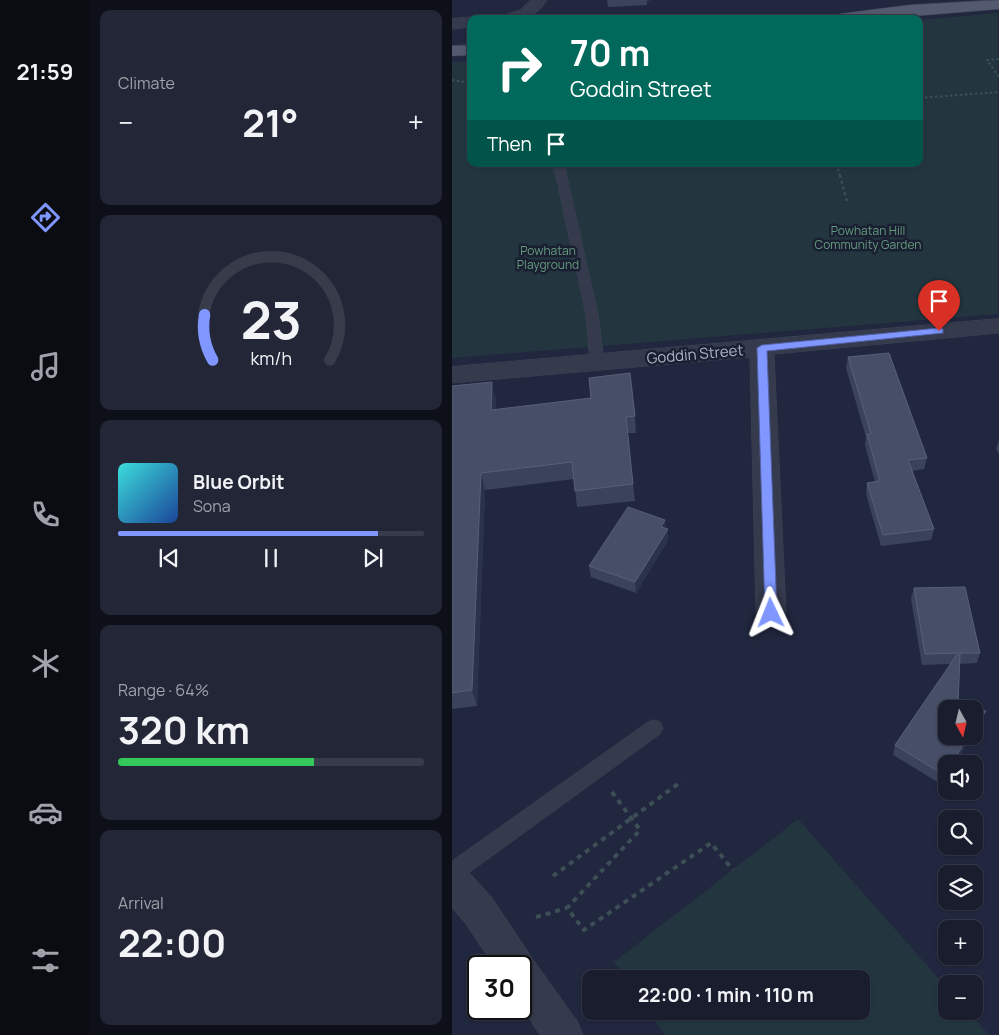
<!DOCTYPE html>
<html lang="en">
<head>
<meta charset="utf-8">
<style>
  :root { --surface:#191d2e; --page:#222636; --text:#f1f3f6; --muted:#9fa2aa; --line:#373b4a; --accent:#7f97ff }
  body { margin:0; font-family:Manrope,sans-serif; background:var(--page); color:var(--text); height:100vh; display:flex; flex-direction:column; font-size:19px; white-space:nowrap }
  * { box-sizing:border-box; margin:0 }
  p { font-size:16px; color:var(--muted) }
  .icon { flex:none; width:28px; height:28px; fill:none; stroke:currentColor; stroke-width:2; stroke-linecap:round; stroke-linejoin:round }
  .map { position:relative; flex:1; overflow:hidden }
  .side { display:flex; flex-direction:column; gap:10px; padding:10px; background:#0e1019; width:362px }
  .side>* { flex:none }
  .guide { position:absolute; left:15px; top:15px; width:456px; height:152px; border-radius:10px; box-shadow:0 1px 4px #0004,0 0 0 1px var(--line); background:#00695c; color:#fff; overflow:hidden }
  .needle { width:32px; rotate:172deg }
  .controls { position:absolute; left:486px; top:700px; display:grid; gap:10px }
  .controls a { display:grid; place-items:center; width:45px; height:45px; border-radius:10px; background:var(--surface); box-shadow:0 1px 4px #0004,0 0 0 1px var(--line); font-size:25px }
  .speed { position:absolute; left:15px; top:955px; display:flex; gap:10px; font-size:25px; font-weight:700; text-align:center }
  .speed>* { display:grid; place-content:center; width:65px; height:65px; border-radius:50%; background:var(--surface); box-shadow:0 1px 4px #0004,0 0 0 1px var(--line); line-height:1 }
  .speed .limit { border:2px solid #111; border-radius:8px; background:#fff; color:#111 }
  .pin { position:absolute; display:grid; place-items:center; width:42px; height:42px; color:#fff; margin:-51px -21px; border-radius:50% 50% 50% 0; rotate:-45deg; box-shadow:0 0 5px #0007 }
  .pin .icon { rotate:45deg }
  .me { position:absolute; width:55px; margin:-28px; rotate:358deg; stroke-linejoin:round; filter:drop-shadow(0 0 4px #0008) }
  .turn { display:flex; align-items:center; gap:18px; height:105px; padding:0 20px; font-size:22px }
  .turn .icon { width:65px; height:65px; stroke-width:2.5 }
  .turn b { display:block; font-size:35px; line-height:42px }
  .then { display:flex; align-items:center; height:48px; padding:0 20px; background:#0003; gap:10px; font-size:19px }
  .big { font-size:38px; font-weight:700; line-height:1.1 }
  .side .card { flex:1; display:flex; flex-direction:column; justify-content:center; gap:8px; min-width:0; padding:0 18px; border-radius:10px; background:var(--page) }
  .side .dial { align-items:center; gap:0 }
  .dial svg { height:130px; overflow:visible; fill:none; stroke:var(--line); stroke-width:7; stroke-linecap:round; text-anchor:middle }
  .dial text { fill:var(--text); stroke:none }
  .song { display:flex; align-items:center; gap:15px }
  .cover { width:60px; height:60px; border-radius:8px; background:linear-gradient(135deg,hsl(180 70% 55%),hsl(220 70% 35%)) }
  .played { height:5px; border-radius:2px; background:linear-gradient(90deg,var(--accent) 85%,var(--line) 85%) }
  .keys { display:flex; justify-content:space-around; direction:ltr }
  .heat { display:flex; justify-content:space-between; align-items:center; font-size:28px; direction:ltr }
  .charge { height:8px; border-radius:4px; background:linear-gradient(90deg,#34c759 64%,var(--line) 0) }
  .trip { position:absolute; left:130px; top:970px; width:288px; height:50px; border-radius:10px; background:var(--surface); box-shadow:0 1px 4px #0004,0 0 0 1px var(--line); font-weight:700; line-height:50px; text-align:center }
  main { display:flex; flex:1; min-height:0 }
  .dock { display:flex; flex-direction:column; width:90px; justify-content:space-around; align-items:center; background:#0a0c12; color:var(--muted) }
  .dock .icon { width:35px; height:35px }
  .dock .current { color:var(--accent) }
  .dock b { font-size:22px; color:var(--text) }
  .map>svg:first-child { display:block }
</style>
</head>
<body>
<main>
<nav class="dock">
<b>21:59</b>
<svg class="icon current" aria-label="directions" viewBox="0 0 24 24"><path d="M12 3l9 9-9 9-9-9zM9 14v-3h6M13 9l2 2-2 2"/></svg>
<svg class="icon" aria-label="music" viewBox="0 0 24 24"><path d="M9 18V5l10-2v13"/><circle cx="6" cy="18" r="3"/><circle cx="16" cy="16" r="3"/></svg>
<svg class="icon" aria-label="phone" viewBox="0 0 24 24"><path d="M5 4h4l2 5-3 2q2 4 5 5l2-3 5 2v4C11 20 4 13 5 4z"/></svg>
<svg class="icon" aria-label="climate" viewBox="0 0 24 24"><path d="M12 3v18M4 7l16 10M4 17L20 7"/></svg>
<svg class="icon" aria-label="car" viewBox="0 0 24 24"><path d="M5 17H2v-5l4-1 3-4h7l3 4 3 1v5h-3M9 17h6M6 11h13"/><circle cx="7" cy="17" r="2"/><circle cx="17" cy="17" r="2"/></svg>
<svg class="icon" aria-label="filters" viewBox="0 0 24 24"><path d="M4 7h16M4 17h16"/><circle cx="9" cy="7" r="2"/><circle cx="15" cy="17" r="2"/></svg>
</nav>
<section class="side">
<div class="card"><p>Climate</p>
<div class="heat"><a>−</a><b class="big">21°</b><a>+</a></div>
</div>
<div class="card dial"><svg viewBox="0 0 100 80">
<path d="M14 69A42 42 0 1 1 86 69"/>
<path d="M14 69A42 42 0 0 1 9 41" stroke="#7f97ff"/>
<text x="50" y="56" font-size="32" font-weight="700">23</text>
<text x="50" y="72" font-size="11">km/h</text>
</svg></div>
<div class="card">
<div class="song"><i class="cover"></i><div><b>Blue Orbit</b><p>Sona</p></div></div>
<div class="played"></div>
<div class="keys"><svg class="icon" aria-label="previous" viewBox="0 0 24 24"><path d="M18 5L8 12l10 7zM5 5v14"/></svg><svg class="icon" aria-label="pause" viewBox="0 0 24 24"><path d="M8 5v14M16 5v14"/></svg><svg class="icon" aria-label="next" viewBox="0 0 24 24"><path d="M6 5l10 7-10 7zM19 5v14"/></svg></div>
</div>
<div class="card"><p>Range · 64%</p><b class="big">320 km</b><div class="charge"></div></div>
<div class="card"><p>Arrival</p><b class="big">22:00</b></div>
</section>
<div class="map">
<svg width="547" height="1035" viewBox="0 0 547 1035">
  <rect width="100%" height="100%" fill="#21273e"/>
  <g fill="#23363f">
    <polygon points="546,13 546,314 0,358 0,62 19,61 19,164 468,164 468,20"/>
    <polygon points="346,819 495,988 495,1011 516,1011 537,1035 213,1035 196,1011 409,1011 409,979 174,979 162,962"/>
  </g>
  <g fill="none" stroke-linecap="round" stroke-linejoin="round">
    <g stroke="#3e4356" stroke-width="1">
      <g id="service">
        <polygon points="102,164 112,164 146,315 152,362 145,366 138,362 134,315"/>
        <polygon points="202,720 208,722 211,728 208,734 7,880 0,883 0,861 196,722"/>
      </g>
    </g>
    <g stroke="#3e4356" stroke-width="1">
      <g id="minor">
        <path d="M 79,0 L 95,0 C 83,20 68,19 47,19 L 49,16 L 68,10 Z"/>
        <polygon points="19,17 25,19 19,19 19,27 0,29 0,19"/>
        <polygon points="547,319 547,333 322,354 334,613 330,622 319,625 308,622 304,613 298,357 0,383 0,367"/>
        <polygon points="0,863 13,868 40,898 80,958 125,1021 131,1035 88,1035 69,1006 69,966 42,966 14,924 0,908"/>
      </g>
    </g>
    <g stroke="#3e4356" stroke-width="1">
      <g id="primary">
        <polygon points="547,0 547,9 426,19 379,19 381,16 387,14 457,5"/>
        <polygon points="19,45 19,55 0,56 0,46"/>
      </g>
    </g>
    <g stroke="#3c4f57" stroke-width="2" stroke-dasharray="2.5 2.5" stroke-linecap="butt">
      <polyline points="547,59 535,60 547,77"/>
      <polyline points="0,80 19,83"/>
      <polyline points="468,98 547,92"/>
      <polyline points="385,164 388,176"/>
    </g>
    <polyline stroke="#3c4f57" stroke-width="2.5" stroke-dasharray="3 3" stroke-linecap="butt" points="388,175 395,202"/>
    <g stroke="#3c4f57" stroke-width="4" stroke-dasharray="5 5" stroke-linecap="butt">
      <polyline points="160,792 188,830 115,908 132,930 259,843 281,870"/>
      <polyline points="101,876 230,781"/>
      <polyline points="84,917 115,908"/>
    </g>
    <use href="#service" fill="#353a4d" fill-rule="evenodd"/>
    <use href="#minor" fill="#353a4d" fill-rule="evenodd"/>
    <use href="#primary" fill="#53596e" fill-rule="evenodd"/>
  </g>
  <g fill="#3b435c">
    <polygon points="155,0 199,0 195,1 195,5 156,7"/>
    <polygon points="396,357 475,458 472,469 460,471 482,529 479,540 429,546 414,494 415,483 423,482 413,445 414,437 394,368"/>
    <polygon points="0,386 44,399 43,409 183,416 184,433 175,433 183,501 125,507 122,479 33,490 25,706 0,709"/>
    <polygon points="547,440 547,454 544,449"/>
    <polygon points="216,540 184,593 139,577 137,566"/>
    <polygon points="462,588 528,653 525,663 507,664 495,736 520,736 502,764 495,764 495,775 489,784 441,755 443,745 499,664 470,665 459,599"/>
  </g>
  <g fill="#2b324b">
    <polygon points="40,382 44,399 43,427 39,410"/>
    <polygon points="29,473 33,490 25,706 20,690"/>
    <polygon points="213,520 214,531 209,527"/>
    <polygon points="216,529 216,540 184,593 183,582"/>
    <polygon points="534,711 530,721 522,733 522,729"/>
    <polygon points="517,736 520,736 502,764 499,764"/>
    <polygon points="495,770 495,775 489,784 492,775"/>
  </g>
  <g fill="#474f68" stroke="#585f77">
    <polygon points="437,353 475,458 456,460 482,529 431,535 415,483 428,481 415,434 419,434 396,357"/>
    <polygon points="178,373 183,416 174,417 181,484 123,491 120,462 29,473 20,690 0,693 0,386 40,382 39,410 139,398 137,378"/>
    <polygon points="176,507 213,520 209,527 216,529 183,582 137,566"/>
    <polygon points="513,587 528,653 508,653 506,706 522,709 495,709 495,736 517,736 499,764 495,764 495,770 492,775 443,745 506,653 473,654 462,588"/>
    <polygon points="522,709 534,711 522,729"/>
  </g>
  <polygon fill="#7f97ff" stroke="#5362a6" points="487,328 491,329 491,333 315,351 325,613 323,617 315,617 313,613 305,348 310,345"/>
  <g text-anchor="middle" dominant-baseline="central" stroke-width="5" stroke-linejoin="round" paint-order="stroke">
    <g font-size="12" fill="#659c7d" stroke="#1a1f32">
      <text x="416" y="230">Powhatan Hill<tspan x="416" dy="14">Community Garden</tspan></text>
      <text x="96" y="250">Powhatan<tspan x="96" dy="14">Playground</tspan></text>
    </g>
    <g font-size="15" fill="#b0b5c9" stroke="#1a1f32">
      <text transform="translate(243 354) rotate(-5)">Goddin Street</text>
    </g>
  </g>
</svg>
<div class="controls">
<a><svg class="needle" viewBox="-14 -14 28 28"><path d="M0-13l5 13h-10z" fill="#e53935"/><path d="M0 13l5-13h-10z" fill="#9fa2aa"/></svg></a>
<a><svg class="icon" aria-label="sound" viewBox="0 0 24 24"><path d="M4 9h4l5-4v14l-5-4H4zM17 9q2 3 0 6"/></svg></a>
<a><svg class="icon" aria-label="search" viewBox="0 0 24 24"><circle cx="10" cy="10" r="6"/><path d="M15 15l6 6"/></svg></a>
<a><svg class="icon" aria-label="layers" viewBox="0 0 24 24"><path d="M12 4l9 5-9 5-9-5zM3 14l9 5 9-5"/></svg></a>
<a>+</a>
<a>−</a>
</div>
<div class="speed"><div class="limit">30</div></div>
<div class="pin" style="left:487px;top:331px;background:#d93025"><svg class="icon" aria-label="arrive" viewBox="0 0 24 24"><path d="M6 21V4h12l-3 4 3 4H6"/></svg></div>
<svg class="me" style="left:319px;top:613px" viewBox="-20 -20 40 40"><path d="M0-17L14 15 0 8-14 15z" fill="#7f97ff" stroke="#fff" stroke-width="4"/></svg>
<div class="trip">22:00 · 1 min · 110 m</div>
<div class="guide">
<div class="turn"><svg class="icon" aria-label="right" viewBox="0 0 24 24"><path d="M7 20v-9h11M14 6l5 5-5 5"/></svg><div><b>70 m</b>Goddin Street</div></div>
<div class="then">Then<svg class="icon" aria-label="arrive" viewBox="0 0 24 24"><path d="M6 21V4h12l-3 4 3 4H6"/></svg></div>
</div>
</div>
</main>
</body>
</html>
